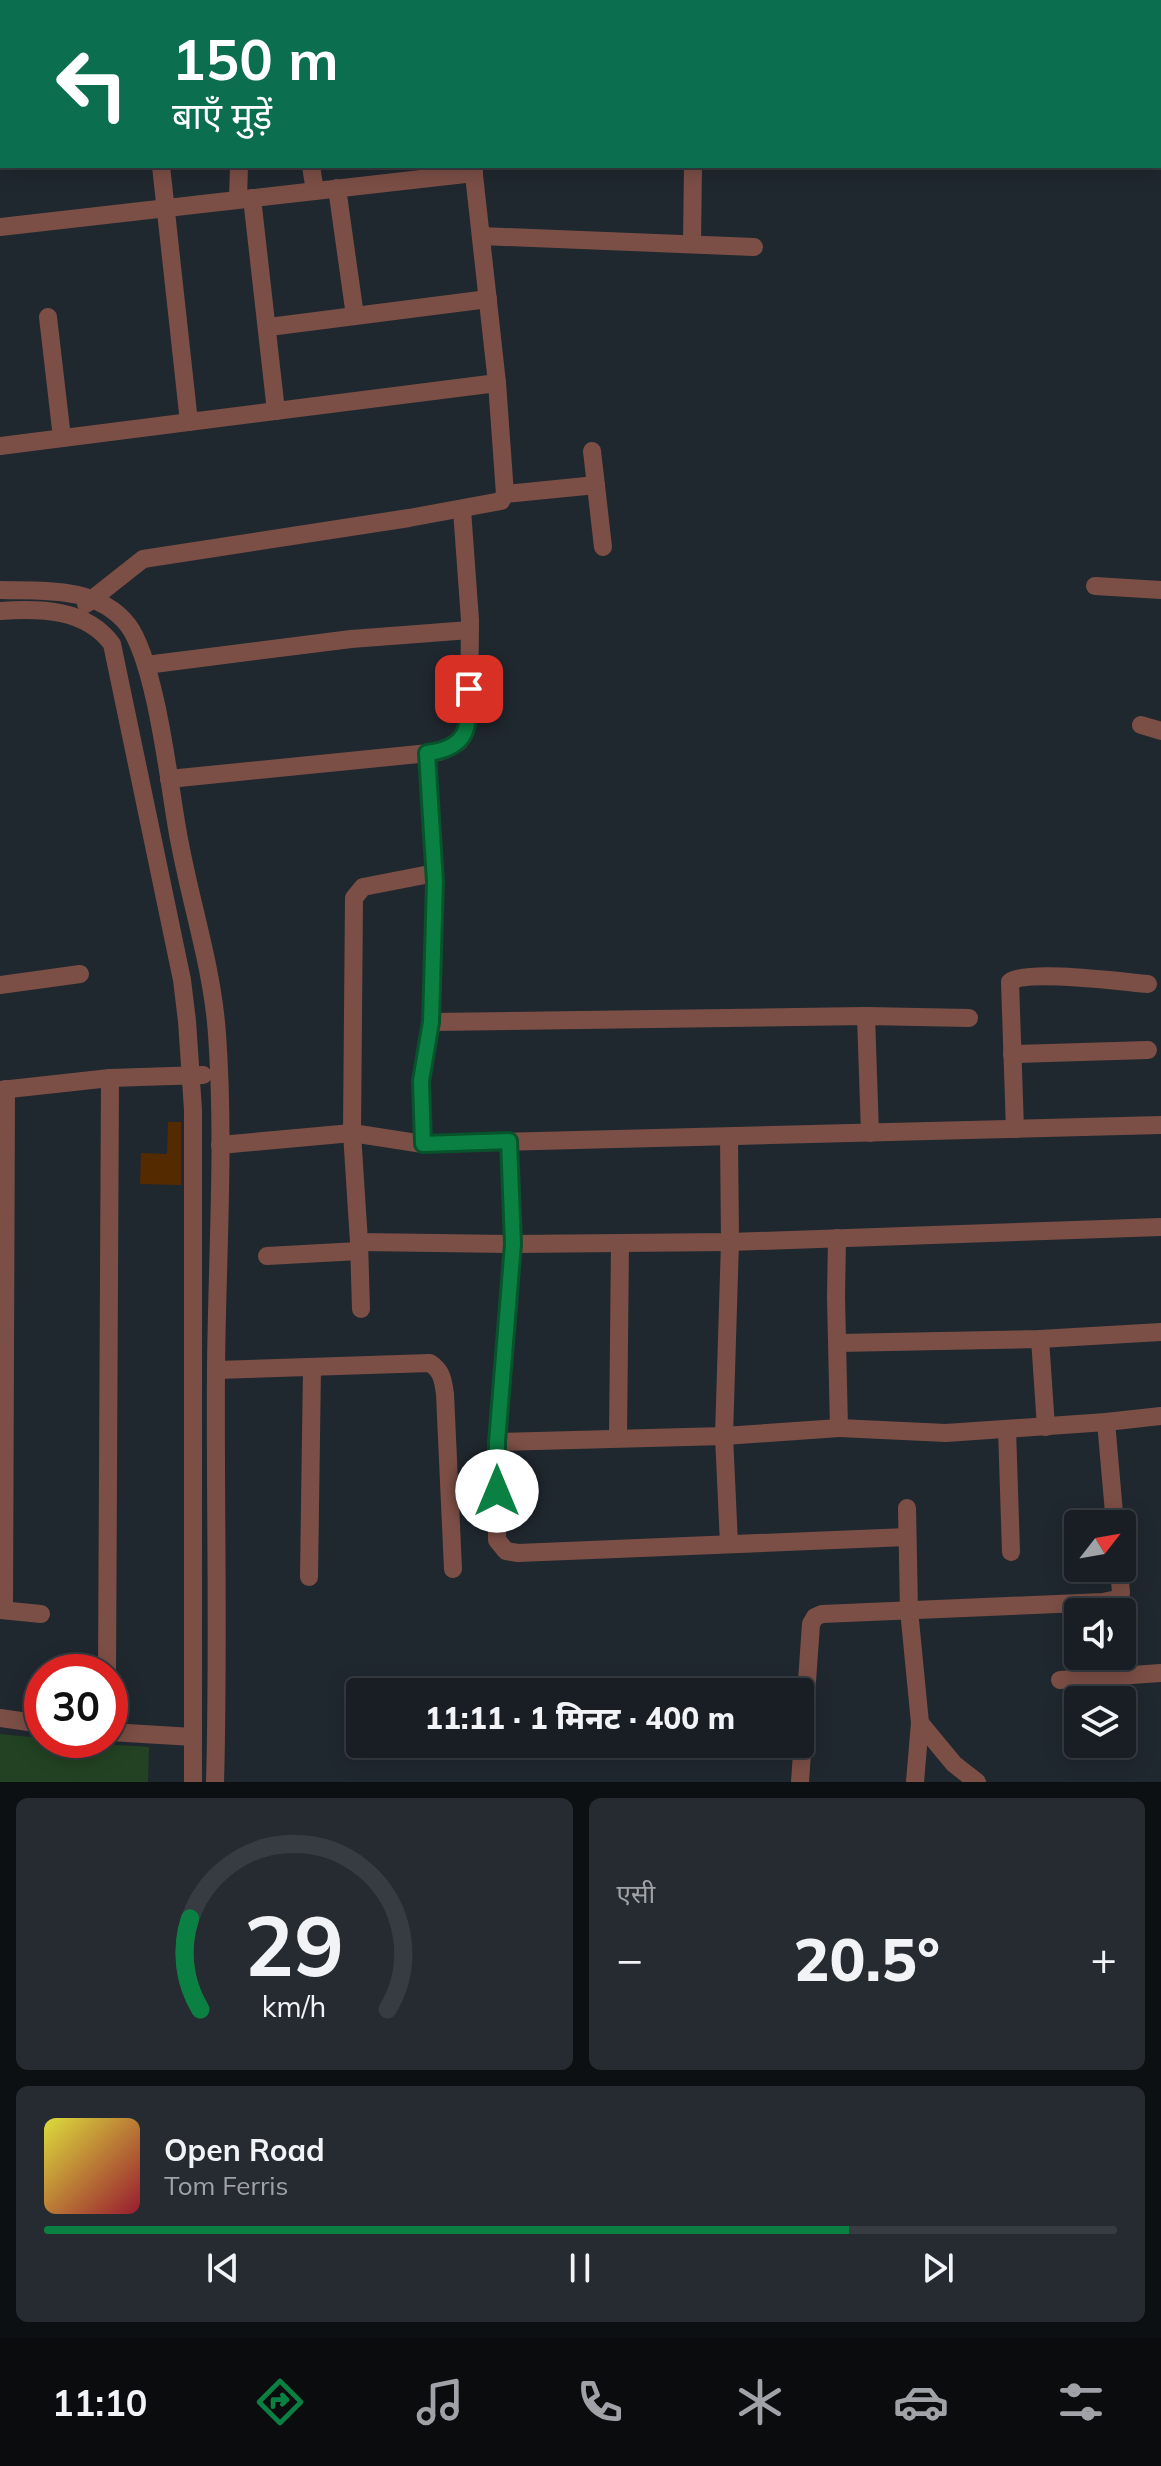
<!DOCTYPE html>
<html lang="hi">
<head>
<meta charset="utf-8">
<style>
  :root { --surface:#181e23; --page:#252b30; --text:#f1f3f6; --muted:#9fa2a6; --line:#363c41; --accent:#0b8043 }
  body { margin:0; font-family:Mulish,"Noto Sans Devanagari",sans-serif; background:var(--page); color:var(--text); height:100vh; display:flex; flex-direction:column; font-size:30px; white-space:nowrap }
  * { box-sizing:border-box; margin:0 }
  p { font-size:26px; color:var(--muted) }
  .icon { flex:none; width:44px; height:44px; fill:none; stroke:currentColor; stroke-width:2; stroke-linecap:round; stroke-linejoin:round }
  .map { position:relative; height:1782px; overflow:hidden }
  .panel { display:flex; flex-direction:column; gap:16px; padding:16px; background:#0d1013; flex:1 }
  .panel>* { flex:none }
  .guide { position:absolute; left:0px; top:0px; width:1162px; height:168px; box-shadow:0 4px 20px #0003,0 0 0 2px var(--line); background:#0b6e4f; color:#fff; overflow:hidden }
  .needle { width:52px; rotate:59deg }
  .controls { position:absolute; left:1064px; top:1510px; display:grid; gap:16px }
  .controls a { display:grid; place-items:center; width:72px; height:72px; border-radius:8px; background:var(--surface); box-shadow:0 4px 20px #0003,0 0 0 2px var(--line); font-size:40px }
  .speed { position:absolute; left:24px; top:1654px; display:flex; gap:16px; font-size:40px; font-weight:700; text-align:center }
  .speed>* { display:grid; place-content:center; width:104px; height:104px; border-radius:50%; background:var(--surface); box-shadow:0 4px 20px #0003,0 0 0 2px var(--line); line-height:1 }
  .speed .limit { border:12px solid #d22; background:#fff; color:#111 }
  .pin { position:absolute; display:grid; place-items:center; width:68px; height:68px; color:#fff; margin:-34px; border-radius:16px; box-shadow:0 4px 12px #0006 }
  .me { position:absolute; width:88px; margin:-44px; rotate:0deg; stroke-linejoin:round; filter:drop-shadow(0 0 6px #0008) }
  .turn { display:flex; align-items:center; gap:28px; height:168px; padding:0 40px; font-size:36px }
  .turn .icon { width:104px; height:104px; stroke-width:2.5 }
  .turn b { display:block; font-size:56px; line-height:68px }
  .big { font-size:60px; font-weight:800; line-height:1.1 }
  .panel .card { flex:1; display:flex; flex-direction:column; justify-content:center; gap:12px; min-width:0; padding:0 28px; border-radius:12px; background:var(--page) }
  .panel .dial { align-items:center; gap:0 }
  .dial svg { height:208px; overflow:visible; fill:none; stroke:var(--line); stroke-width:7; stroke-linecap:round; text-anchor:middle }
  .dial text { fill:var(--text); stroke:none }
  .song { display:flex; align-items:center; gap:24px }
  .cover { width:96px; height:96px; border-radius:12px; background:linear-gradient(135deg,hsl(60 70% 55%),hsl(350 70% 35%)) }
  .played { height:8px; border-radius:4px; background:linear-gradient(90deg,var(--accent) 75%,var(--line) 75%) }
  .keys { display:flex; justify-content:space-around; direction:ltr }
  .heat { display:flex; justify-content:space-between; align-items:center; font-size:44px; direction:ltr }
  .panel .tiles { flex:1; display:grid; gap:16px; grid-template-columns:1fr 1fr }
  .card:last-child { grid-column:span 2 }
  .trip { position:absolute; left:346px; top:1678px; width:468px; height:80px; border-radius:8px; background:var(--surface); box-shadow:0 4px 20px #0003,0 0 0 2px var(--line); font-weight:800; line-height:80px; text-align:center }
  .tab-bar { display:flex; height:128px; justify-content:space-around; align-items:center; background:#0a0c0e; color:var(--muted) }
  .tab-bar .icon { width:56px; height:56px }
  .tab-bar .on { color:var(--accent) }
  .tab-bar b { font-size:36px; color:var(--text) }
  .map>svg:first-child { display:block }
</style>
</head>
<body>
<div class="map">
<svg width="1161" height="1782" viewBox="0 0 1161 1782">
  <rect width="100%" height="100%" fill="#20282f"/>
  <polygon fill="#234223" points="0,1734 42,1738 42,1740 149,1747 148,1782 0,1782"/>
  <polygon fill="#542b01" points="168,1122 181,1122 181,1185 140,1184 141,1153 167,1154"/>
  <g fill="none" stroke-linecap="round" stroke-linejoin="round">
    <g stroke="#7c4f46" stroke-width="18">
      <polyline points="139,0 139,2"/>
      <polyline points="391,0 391,2"/>
      <polyline points="455,0 455,2"/>
      <polyline points="265,2 265,0"/>
      <polyline points="503,2 503,0"/>
      <polyline points="0,120 2,120"/>
      <polyline points="161,166 189,422"/>
      <polyline points="311,166 315,191"/>
      <polyline points="337,188 355,316"/>
      <polyline points="252,198 276,411"/>
      <polyline points="238,199 239,166"/>
      <polyline points="0,227 474,173"/>
      <polyline points="481,236 754,247"/>
      <polyline points="692,244 693,166"/>
      <polyline points="48,317 62,438"/>
      <polyline points="269,327 488,299"/>
      <polyline points="0,446 497,383"/>
      <polyline points="592,451 603,547"/>
      <polyline points="505,494 596,485"/>
      <polyline points="1095,586 1161,590"/>
      <path d="M 0,590 C 44,591 97,586 128,625 C 155,662 168,774 176,822 C 187,893 212,962 217,1034 C 225,1145 217,1257 216,1369 C 215,1506 219,1644 215,1782"/>
      <polyline points="86,604 143,559 409,518 501,501 505,494 497,383 473,166"/>
      <path d="M 0,611 C 41,608 86,609 112,644 L 182,980 L 187,1021 L 193,1110 L 193,1782"/>
      <polyline points="146,665 351,639 470,630"/>
      <polyline points="1141,725 1161,731"/>
      <polyline points="169,779 439,752 459,742 464,735 469,719 470,620 462,510"/>
      <polyline points="435,873 363,887 354,898 352,1133 359,1242 513,1244 730,1242 1161,1227"/>
      <polyline points="0,985 80,974"/>
      <polyline points="866,1016 870,1133"/>
      <polyline points="431,1022 866,1016 969,1018"/>
      <polyline points="1012,1054 1148,1050"/>
      <polyline points="0,1090 110,1078 203,1075"/>
      <path d="M 1015,1129 L 1010,982 C 1026,969 1123,982 1148,984"/>
      <polyline points="509,1141 513,1244 497,1442 724,1436 839,1428 836,1297 837,1238"/>
      <polyline points="423,1144 421,1081 431,1022 435,882 427,753"/>
      <polyline points="220,1145 352,1133 423,1144 1161,1125"/>
      <polyline points="359,1242 361,1309"/>
      <polyline points="267,1256 359,1251"/>
      <polyline points="1040,1339 1046,1427"/>
      <polyline points="838,1343 1040,1339 1161,1332"/>
      <path d="M 216,1370 L 430,1363 C 442,1371 443,1380 445,1394 L 453,1569"/>
      <polyline points="1106,1422 1115,1524"/>
      <polyline points="839,1428 946,1433 1106,1422 1161,1416"/>
      <polyline points="1007,1429 1011,1552"/>
      <polyline points="618,1438 620,1243"/>
      <polyline points="497,1442 497,1540 506,1551 518,1553 907,1537"/>
      <polyline points="907,1508 909,1610 920,1723 915,1782"/>
      <polyline points="729,1544 724,1436 730,1242 729,1137"/>
      <polyline points="309,1577 312,1367"/>
      <polyline points="0,1610 41,1614"/>
      <polyline points="4,1610 6,1089"/>
      <polyline points="107,1672 110,1078"/>
      <polyline points="1060,1680 1161,1673"/>
      <polyline points="0,1718 42,1724"/>
      <polyline points="920,1723 954,1764 977,1782"/>
      <polyline points="110,1732 193,1737"/>
      <polyline points="800,1782 811,1624 815,1617 822,1614 1103,1602 1117,1599 1121,1593 1119,1568"/>
    </g>
  </g>
  <g fill="none" stroke-linecap="round" stroke-linejoin="round">
    <g stroke="#07532c" stroke-width="20">
      <path id="route" d="M 469,689 C 469,726 470,748 427,753 L 435,882 L 431,1022 L 421,1081 L 423,1144 L 509,1141 L 513,1244 L 497,1442 L 497,1491"/>
    </g>
    <use href="#route" stroke="#0b8043" stroke-width="14"/>
  </g>
</svg>
<div class="controls">
<a><svg class="needle" viewBox="-14 -14 28 28"><path d="M0-13l5 13h-10z" fill="#e53935"/><path d="M0 13l5-13h-10z" fill="#9fa2a6"/></svg></a>
<a><svg class="icon" aria-label="sound" viewBox="0 0 24 24"><path d="M4 9h4l5-4v14l-5-4H4zM17 9q2 3 0 6"/></svg></a>
<a><svg class="icon" aria-label="layers" viewBox="0 0 24 24"><path d="M12 4l9 5-9 5-9-5zM3 14l9 5 9-5"/></svg></a>
</div>
<div class="speed"><div class="limit">30</div></div>
<div class="pin" style="left:469px;top:689px;background:#d93025"><svg class="icon" aria-label="arrive" viewBox="0 0 24 24"><path d="M6 21V4h12l-3 4 3 4H6"/></svg></div>
<svg class="me" style="left:497px;top:1491px" viewBox="-20 -20 40 40"><circle r="19" fill="#fff"/><path d="M0-13L10 11 0 6-10 11z" fill="#0b8043"/></svg>
<div class="trip">11:11 · 1 मिनट · 400 m</div>
<div class="guide">
<div class="turn"><svg class="icon" aria-label="left" viewBox="0 0 24 24"><path d="M17 20v-9H6M10 6l-5 5 5 5"/></svg><div><b>150 m</b>बाएँ मुड़ें</div></div>
</div>
</div>
<section class="panel">
<div class="tiles">
<div class="card dial"><svg viewBox="0 0 100 80">
<path d="M14 69A42 42 0 1 1 86 69"/>
<path d="M14 69A42 42 0 0 1 10 34" stroke="#0b8043"/>
<text x="50" y="56" font-size="32" font-weight="700">29</text>
<text x="50" y="72" font-size="11">km/h</text>
</svg></div>
<div class="card"><p>एसी</p>
<div class="heat"><a>−</a><b class="big">20.5°</b><a>+</a></div>
</div>
<div class="card">
<div class="song"><i class="cover"></i><div><b>Open Road</b><p>Tom Ferris</p></div></div>
<div class="played"></div>
<div class="keys"><svg class="icon" aria-label="previous" viewBox="0 0 24 24"><path d="M18 5L8 12l10 7zM5 5v14"/></svg><svg class="icon" aria-label="pause" viewBox="0 0 24 24"><path d="M8 5v14M16 5v14"/></svg><svg class="icon" aria-label="next" viewBox="0 0 24 24"><path d="M6 5l10 7-10 7zM19 5v14"/></svg></div>
</div>
</div>
</section>
<nav class="tab-bar">
<b>11:10</b>
<svg class="icon on" aria-label="directions" viewBox="0 0 24 24"><path d="M12 3l9 9-9 9-9-9zM9 14v-3h6M13 9l2 2-2 2"/></svg>
<svg class="icon" aria-label="music" viewBox="0 0 24 24"><path d="M9 18V5l10-2v13"/><circle cx="6" cy="18" r="3"/><circle cx="16" cy="16" r="3"/></svg>
<svg class="icon" aria-label="phone" viewBox="0 0 24 24"><path d="M5 4h4l2 5-3 2q2 4 5 5l2-3 5 2v4C11 20 4 13 5 4z"/></svg>
<svg class="icon" aria-label="climate" viewBox="0 0 24 24"><path d="M12 3v18M4 7l16 10M4 17L20 7"/></svg>
<svg class="icon" aria-label="car" viewBox="0 0 24 24"><path d="M5 17H2v-5l4-1 3-4h7l3 4 3 1v5h-3M9 17h6M6 11h13"/><circle cx="7" cy="17" r="2"/><circle cx="17" cy="17" r="2"/></svg>
<svg class="icon" aria-label="filters" viewBox="0 0 24 24"><path d="M4 7h16M4 17h16"/><circle cx="9" cy="7" r="2"/><circle cx="15" cy="17" r="2"/></svg>
</nav>
</body>
</html>
